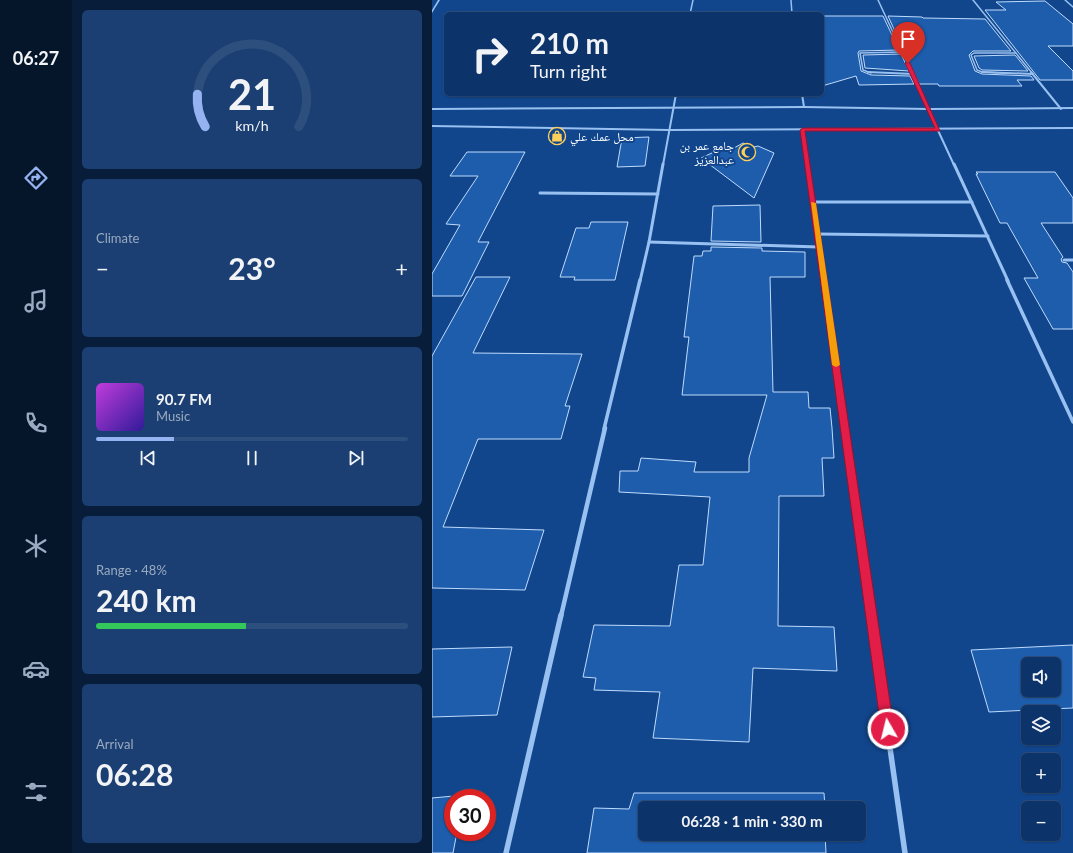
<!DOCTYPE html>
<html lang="en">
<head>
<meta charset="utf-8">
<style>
  :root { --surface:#0d346a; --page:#1b3f72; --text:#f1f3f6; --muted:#9aaac1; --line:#2d4f7e; --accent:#95b2f1 }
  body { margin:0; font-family:Lato,"Noto Naskh Arabic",sans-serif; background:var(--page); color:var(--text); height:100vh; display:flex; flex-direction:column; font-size:15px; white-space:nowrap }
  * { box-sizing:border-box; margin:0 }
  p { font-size:13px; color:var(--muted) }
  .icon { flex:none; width:22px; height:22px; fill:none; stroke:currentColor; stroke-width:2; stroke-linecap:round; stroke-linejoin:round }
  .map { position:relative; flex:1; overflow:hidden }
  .sheet { display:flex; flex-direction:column; gap:10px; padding:10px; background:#071d3a; width:360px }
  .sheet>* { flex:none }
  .guide { position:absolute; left:12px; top:12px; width:380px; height:84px; border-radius:6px; box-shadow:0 1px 3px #0004,0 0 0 1px var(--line); background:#0d346a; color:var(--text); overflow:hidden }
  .buttons { position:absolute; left:589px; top:657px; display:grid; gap:8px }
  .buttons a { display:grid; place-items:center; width:40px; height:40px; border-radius:6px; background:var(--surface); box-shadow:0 1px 3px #0004,0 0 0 1px var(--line); font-size:20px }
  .speed { position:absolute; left:12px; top:789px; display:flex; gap:8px; font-size:20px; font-weight:700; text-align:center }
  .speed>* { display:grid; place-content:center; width:52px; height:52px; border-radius:50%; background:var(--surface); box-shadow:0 1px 3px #0004,0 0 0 1px var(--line); line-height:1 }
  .speed .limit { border:6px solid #d22; background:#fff; color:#111 }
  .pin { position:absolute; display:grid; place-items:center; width:34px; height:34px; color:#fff; margin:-41px -17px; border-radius:50% 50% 50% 0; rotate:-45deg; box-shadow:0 0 4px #0007 }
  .pin .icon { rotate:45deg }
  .me { position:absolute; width:44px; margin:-22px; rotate:352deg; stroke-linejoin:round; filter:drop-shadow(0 0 3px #0008) }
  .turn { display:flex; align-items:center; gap:14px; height:84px; padding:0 20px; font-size:18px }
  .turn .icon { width:52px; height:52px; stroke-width:2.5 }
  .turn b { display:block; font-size:28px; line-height:34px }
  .big { font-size:30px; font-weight:700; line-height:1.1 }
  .sheet .widget { flex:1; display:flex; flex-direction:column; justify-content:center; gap:6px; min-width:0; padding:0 14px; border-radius:6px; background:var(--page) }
  .sheet .dial { align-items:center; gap:0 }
  .dial svg { height:104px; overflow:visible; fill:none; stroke:var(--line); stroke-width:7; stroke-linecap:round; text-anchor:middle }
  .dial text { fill:var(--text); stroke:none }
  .song { display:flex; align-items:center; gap:12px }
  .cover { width:48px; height:48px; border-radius:6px; background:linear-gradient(135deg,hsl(290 70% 55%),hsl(250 70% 35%)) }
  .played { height:4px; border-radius:2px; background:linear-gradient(90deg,var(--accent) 25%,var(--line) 25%) }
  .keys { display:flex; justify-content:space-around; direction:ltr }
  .heat { display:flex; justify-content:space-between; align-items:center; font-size:22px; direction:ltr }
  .charge { height:6px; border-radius:3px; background:linear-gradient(90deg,#34c759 48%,var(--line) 0) }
  .trip { position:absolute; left:206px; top:801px; width:228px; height:40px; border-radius:6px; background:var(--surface); box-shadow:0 1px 3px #0004,0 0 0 1px var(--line); font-weight:700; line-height:40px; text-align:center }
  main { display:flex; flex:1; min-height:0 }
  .tabs { display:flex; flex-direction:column; width:72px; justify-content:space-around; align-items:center; background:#05152a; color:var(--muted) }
  .tabs .icon { width:28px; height:28px }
  .tabs .active { color:var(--accent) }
  .tabs b { font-size:18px; color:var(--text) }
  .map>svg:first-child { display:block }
</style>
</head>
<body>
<main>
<nav class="tabs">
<b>06:27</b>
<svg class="icon active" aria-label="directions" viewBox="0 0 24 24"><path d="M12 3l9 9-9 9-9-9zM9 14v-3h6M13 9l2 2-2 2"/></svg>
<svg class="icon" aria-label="music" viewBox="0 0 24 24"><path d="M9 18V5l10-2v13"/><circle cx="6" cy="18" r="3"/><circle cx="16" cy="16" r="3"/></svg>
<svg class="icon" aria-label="phone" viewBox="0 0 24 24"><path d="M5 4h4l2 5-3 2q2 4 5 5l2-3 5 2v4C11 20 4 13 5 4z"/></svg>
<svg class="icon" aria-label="climate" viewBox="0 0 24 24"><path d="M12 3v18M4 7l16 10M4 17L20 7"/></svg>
<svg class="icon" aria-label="car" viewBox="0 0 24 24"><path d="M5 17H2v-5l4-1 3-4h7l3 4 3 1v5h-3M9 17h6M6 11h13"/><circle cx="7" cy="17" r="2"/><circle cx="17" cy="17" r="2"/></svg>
<svg class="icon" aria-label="filters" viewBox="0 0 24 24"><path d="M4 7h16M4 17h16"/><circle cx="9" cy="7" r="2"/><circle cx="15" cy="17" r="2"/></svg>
</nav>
<section class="sheet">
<div class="widget dial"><svg viewBox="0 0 100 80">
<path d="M14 69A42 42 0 1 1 86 69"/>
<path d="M14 69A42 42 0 0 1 8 44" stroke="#95b2f1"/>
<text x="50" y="56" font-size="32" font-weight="700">21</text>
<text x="50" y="72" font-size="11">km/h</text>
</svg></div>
<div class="widget"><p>Climate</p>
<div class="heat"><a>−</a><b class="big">23°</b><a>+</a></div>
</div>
<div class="widget">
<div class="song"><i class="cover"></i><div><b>90.7 FM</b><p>Music</p></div></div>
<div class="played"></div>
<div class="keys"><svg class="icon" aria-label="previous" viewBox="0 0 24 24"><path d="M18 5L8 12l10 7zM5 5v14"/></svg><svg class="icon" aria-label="pause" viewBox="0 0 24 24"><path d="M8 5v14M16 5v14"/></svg><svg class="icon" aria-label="next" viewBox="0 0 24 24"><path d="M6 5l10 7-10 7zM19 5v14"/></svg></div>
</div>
<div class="widget"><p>Range · 48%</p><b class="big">240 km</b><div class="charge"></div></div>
<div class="widget"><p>Arrival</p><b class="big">06:28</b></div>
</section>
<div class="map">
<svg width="641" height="853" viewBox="0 0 641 853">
  <rect width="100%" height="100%" fill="#11468d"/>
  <g fill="#1e5dac" stroke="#bfdbfd" fill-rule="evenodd">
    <polygon points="613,1 641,24 641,46 616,46 641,71 641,80 608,80 553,10 574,10 564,2"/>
    <polygon points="390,16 451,16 467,50 427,51 426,53 429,71 439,75 478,76 482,84 427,85 424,76 390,86"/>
    <polygon points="456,16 490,17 491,18 553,19 579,51 541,51 537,55 543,71 550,74 599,76 602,80 585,80 590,86 507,86 506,84 487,84"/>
    <polygon points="469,54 477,71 433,68 431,55"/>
    <polygon points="583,55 596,71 550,70 547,68 542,56"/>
    <polygon points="217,137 213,166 185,167 190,138"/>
    <polygon points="311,143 322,147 326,146 342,153 322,198 269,158 295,146 302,148"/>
    <polygon points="35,152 93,152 46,242 57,242 30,296 0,296 0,274 28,225 14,224 46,176 18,176"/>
    <polygon points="544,172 623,172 641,198 641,223 609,223 631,257 629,259 630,262 635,263 641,272 641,329 621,329 592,278 606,278 575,223 568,223 544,174 546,174"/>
    <polygon points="328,205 329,242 279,241 281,206"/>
    <polygon points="159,222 196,222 183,280 142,280 143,277 128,277 144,228 157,228"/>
    <polygon points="279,247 330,248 330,251 373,252 373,277 338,277 341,392 376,392 377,408 398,408 400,428 402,458 390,458 392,496 347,496 346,626 402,627 405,671 321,668 317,742 221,738 228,692 162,690 164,678 151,677 162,625 238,626 247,565 271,565 278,497 187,492 188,471 206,471 209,458 264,462 262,472 317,472 317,458 335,395 250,395 257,337 252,337 262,256 270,256 271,251 279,251"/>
    <polygon points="44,277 78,277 41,353 150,354 133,406 138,406 129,439 46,439 11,527 112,530 93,590 0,588 0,356"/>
    <path d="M 641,645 L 641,708 L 557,712 L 539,650 ZM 596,664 L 622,664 L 622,690 L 596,690 Z"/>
    <polygon points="80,647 65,715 0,717 0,649"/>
    <polygon points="202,793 392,793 393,808 213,808 213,834 393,834 394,853 155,853 162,808 197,809"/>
    <polygon points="33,795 32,798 21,798 21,832 25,832 21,853 0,853 0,798"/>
  </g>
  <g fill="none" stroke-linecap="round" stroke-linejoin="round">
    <g stroke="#98c1f2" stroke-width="1.5">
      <polyline points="359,0 360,14"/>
      <polyline points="446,0 480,73"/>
      <polyline points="541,0 600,73"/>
      <polyline points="633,0 641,7"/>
      <polyline points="258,14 261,0"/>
      <polyline points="439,73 431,70 428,53 470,52"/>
      <polyline points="572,73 550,72 545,70 539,55 542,53 584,53"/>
    </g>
    <g stroke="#98c1f2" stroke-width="2">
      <polyline points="436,72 481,74"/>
      <polyline points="479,72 522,165"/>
      <polyline points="550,72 601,74"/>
      <polyline points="599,72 629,109"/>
      <polyline points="370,94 372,107"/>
      <polyline points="0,109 372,107 497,109 641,108"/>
      <polyline points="0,126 237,130 641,128"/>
      <polyline points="371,130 376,165"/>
      <polyline points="231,165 244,94"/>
    </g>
    <g stroke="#98c1f2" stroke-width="3">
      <polyline points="376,164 392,281"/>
      <polyline points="522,164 576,281"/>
      <polyline points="108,193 226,194"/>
      <polyline points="381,202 540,202"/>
      <polyline points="385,234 556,236"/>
      <polyline points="217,242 387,247"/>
      <polyline points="632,260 641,260"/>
      <polyline points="208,281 217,242 231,164"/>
    </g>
    <g stroke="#98c1f2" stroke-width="3.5">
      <polyline points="392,280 413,429"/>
      <polyline points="575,280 641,422"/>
      <polyline points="172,429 208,280"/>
    </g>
    <g stroke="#98c1f2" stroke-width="4.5">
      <polyline points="413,428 440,616"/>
      <polyline points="129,616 173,428"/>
    </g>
    <g stroke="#98c1f2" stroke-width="5.5">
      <polyline points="439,615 473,853"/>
      <polyline points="74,853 129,615"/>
    </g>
    <polygon fill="#98c1f2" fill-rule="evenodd" points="6,0 8,0 0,13 0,10"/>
  </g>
  <polygon fill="#e11d48" stroke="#92132f" points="476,61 478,63 508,131 373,131 462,729 460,733 456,735 451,733 449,729 368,130 371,128 503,128 473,63"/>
  <polygon fill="#f59e0b" points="379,202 384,203 408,365 404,367 400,365"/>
  <defs>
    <g id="shop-ring" transform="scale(0.9)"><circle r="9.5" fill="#11468d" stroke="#ffd059" stroke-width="1.5"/><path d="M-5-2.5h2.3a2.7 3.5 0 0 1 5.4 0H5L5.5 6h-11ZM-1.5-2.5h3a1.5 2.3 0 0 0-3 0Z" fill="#ffd059"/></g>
    <g id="mosque-ring" transform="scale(0.9)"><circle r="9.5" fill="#11468d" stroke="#ffd059" stroke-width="1.5"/><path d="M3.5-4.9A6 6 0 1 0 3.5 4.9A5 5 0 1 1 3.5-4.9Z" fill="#ffd059"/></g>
  </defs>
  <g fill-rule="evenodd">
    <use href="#shop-ring" x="125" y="136"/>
    <use href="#mosque-ring" x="315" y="152"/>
  </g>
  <g text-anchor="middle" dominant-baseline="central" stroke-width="4" stroke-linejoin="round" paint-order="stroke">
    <g font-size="12" fill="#fff" stroke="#11468d" text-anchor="start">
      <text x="138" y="136">محل عمك علي</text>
      <text x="302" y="145" text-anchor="end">جامع عمر بن<tspan x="302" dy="14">عبدالعزيز</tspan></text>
    </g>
  </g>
</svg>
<div class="buttons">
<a><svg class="icon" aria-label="sound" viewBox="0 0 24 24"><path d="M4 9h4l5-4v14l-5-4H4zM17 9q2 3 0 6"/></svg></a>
<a><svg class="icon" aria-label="layers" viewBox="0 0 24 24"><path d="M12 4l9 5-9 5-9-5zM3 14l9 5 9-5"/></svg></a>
<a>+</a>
<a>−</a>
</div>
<div class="speed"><div class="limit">30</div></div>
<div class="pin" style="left:476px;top:63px;background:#d93025"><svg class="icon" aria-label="arrive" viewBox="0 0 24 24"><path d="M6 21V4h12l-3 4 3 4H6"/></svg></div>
<svg class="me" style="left:456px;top:729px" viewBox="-20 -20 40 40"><circle r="17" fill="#e11d48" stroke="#fff" stroke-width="3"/><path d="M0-11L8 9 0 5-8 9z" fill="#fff"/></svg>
<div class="trip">06:28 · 1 min · 330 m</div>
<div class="guide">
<div class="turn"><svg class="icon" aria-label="right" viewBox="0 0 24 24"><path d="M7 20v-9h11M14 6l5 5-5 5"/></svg><div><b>210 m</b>Turn right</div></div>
</div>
</div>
</main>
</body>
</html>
